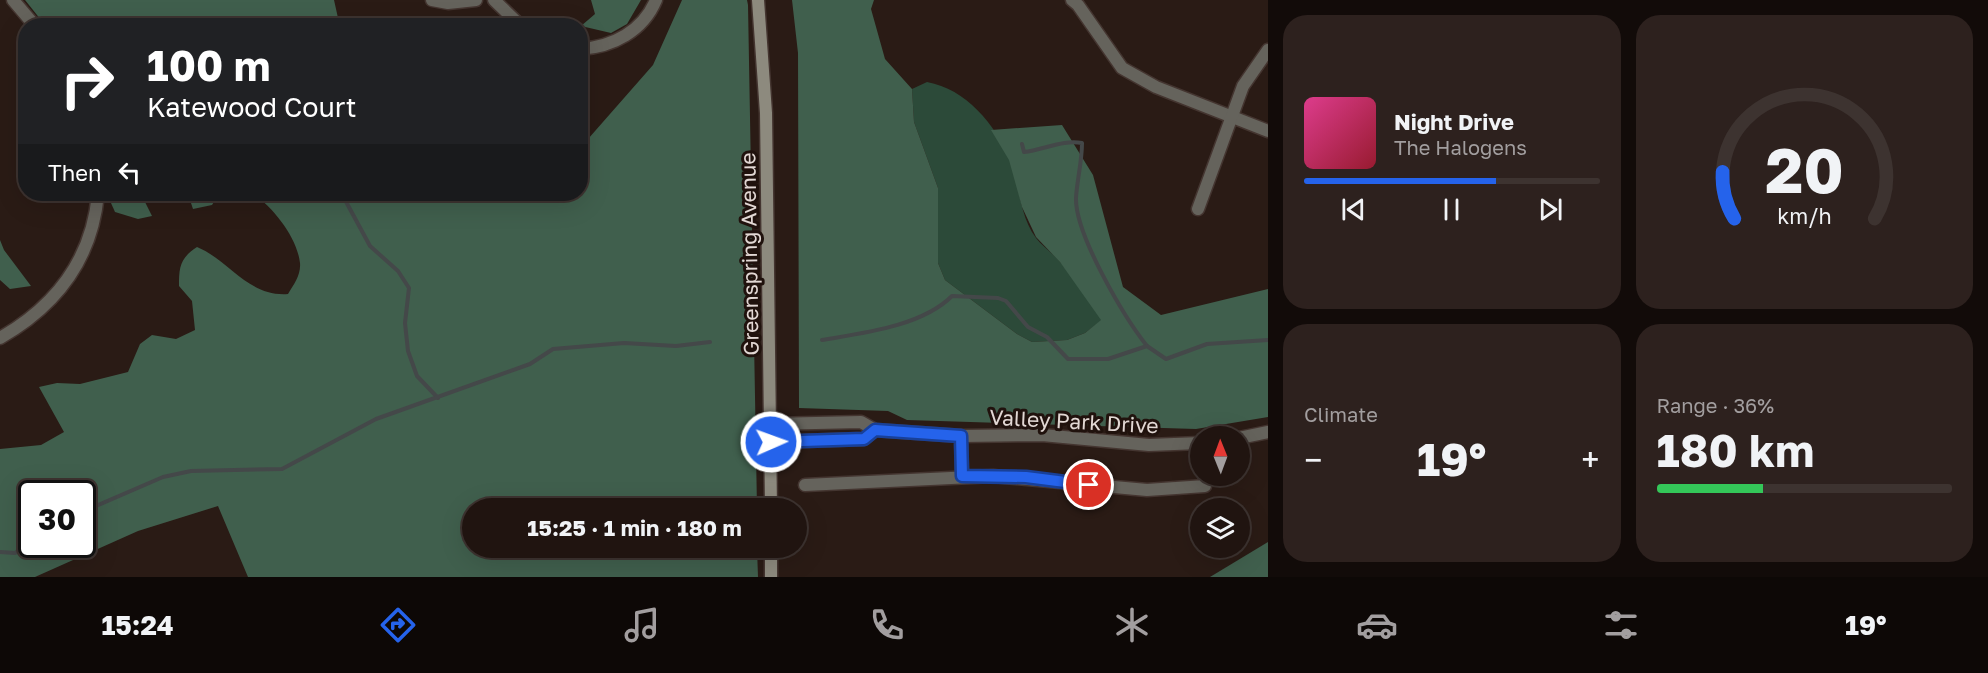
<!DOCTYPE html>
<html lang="en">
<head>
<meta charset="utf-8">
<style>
  :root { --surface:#201410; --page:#2d211e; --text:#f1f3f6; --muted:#a29e9f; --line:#3d3330; --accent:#2563eb }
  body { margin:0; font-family:"Golos Text",sans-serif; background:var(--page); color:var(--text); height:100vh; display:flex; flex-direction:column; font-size:22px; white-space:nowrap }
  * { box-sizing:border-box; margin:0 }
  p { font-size:20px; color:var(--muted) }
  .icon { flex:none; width:33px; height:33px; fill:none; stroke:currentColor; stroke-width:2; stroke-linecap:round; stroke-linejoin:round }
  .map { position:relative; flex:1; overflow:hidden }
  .sheet { display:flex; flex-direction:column; gap:15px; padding:15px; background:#120b09; width:720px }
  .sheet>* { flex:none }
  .top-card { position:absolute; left:18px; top:18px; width:570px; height:183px; border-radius:24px; box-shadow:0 6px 24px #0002,0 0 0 2px var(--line); background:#202124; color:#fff; overflow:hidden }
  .needle { width:39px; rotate:359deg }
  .buttons { position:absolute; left:1190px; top:426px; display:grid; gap:12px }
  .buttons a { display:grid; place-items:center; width:60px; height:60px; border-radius:50%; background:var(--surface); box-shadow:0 6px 24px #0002,0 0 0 2px var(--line); font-size:30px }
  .speed { position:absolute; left:18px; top:480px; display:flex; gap:12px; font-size:30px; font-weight:700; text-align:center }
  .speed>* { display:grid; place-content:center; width:78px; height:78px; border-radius:50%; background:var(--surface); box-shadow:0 6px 24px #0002,0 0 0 2px var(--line); line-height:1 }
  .speed .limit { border:3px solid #111; border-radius:9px; background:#fff; color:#111 }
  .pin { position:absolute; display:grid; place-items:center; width:51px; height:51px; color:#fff; margin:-26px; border:3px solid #fff; border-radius:50%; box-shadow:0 2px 6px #0007 }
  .me { position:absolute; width:66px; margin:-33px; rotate:88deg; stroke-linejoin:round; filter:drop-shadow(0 0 4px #0008) }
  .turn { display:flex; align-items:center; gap:21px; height:126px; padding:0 30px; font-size:27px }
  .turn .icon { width:78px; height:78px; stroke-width:2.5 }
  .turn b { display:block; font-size:42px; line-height:51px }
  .then { display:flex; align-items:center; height:57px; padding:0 30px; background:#0003; gap:12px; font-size:22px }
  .big { font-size:45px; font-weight:700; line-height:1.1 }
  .sheet .tile { flex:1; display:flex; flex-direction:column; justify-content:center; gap:9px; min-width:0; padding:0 21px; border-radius:24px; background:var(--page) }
  .sheet .dial { align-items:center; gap:0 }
  .dial svg { height:156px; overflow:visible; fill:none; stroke:var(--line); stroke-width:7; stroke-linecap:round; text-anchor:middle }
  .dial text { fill:var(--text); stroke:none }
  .song { display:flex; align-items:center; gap:18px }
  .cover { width:72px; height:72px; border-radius:9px; background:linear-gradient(135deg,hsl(330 70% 55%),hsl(350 70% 35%)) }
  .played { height:6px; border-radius:3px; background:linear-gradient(90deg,var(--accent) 65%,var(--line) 65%) }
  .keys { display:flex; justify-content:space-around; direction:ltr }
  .heat { display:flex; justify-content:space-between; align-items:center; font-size:33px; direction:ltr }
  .charge { height:9px; border-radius:4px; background:linear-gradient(90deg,#34c759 36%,var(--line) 0) }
  .sheet .tiles { flex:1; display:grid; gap:15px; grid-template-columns:repeat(2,1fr) }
  .trip { position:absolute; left:462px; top:498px; width:345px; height:60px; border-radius:30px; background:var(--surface); box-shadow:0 6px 24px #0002,0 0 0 2px var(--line); font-weight:700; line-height:60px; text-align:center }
  .menu { display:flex; height:96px; justify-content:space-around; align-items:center; background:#0d0806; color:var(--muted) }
  .menu .icon { width:42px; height:42px }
  .menu .selected { color:var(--accent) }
  .menu b { font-size:27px; color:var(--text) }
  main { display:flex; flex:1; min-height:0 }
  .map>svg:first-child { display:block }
</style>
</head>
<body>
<main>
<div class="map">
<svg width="1268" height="577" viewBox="0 0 1268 577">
  <rect width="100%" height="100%" fill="#2a1b15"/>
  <path fill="#2c4a39" d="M 927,82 C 966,89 995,124 1010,160 C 1020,185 1019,215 1036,238 C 1043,247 1054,254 1062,264 C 1076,282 1088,301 1102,320 L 1085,333 L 1067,340 L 1032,342 L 1017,334 L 945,280 L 938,263 L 938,188 L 914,122 L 912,89 Z"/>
  <g fill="#405f4d" fill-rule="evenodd">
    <polygon points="25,0 334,0 338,18 332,17 334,26 45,25"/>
    <polygon points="591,0 641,0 627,24 611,33 581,26 595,14"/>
    <path d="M 682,0 L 747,0 L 748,5 L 757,508 L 472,508 L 472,548 L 757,548 L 758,577 L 248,577 L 218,506 L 138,531 L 35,577 L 0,577 L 0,449 L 41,445 L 64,432 L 39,387 L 57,383 L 80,384 L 128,372 L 140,344 L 152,335 L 176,339 L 195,330 L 192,301 L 179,286 C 179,267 180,258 197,247 C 229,260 248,297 288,294 C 294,284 301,275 300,263 C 297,237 274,209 254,194 L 580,194 L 581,147 L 653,65 ZM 32,494 L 82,494 L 82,544 L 32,544 Z"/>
    <polygon points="792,0 874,0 871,9 885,59 912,89 914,122 938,188 938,263 945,280 1017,334 1032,342 1067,340 1085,333 1101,320 1060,262 1036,237 1022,207 1009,160 991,130 1062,125 1093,175 1123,287 1161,315 1268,289 1268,417 1196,429 907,420 888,411 799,408 798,53"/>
    <polygon points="107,194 141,194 152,216 138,219 115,212"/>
    <polygon points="188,194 219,194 212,205 193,209"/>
    <polygon points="0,240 4,250 31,286 10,289 0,280"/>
    <polygon points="1268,542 1268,577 1210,577"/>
  </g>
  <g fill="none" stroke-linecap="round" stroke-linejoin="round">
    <g stroke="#444849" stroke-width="4">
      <path d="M 1022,144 L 1024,152 C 1043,150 1064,139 1082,143 C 1082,162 1077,180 1076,198 C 1075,234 1124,317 1147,346"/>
      <polyline points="345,194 344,198 370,246 398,271 409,288 405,323 408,351 417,376 438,398"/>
      <path d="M 822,340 C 864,333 922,326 952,296 L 998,298 L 1006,301 L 1028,327 L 1047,337 L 1068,359 L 1108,359 L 1147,346 L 1166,359 L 1207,344 L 1268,340"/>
      <polyline points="82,512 163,477 191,471 282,469 376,419 530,364 553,349 624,343 676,346 710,342"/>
      <polyline points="0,552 15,553 32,542"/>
    </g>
    <g stroke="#443530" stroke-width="15">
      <g id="minor">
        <polyline points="13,0 35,26"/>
        <polyline points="432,0 448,3 476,0"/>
        <polyline points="494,0 521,26"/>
        <polyline points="1072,0 1078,5 1122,68 1156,87 1268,131"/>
        <path d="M 580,49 C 613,47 643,31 656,0"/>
        <polyline points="1198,209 1243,86 1268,50"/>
        <path d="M 0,338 C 56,306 92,259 98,194"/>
        <polyline points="770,424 861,422 875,430 961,436 1042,435 1149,445 1200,443"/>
        <polyline points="961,436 962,476"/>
        <polyline points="1239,438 1268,432"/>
        <polyline points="771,442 864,439 875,430"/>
        <polyline points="805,485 993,476 1147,490 1205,486 1205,476"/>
      </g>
    </g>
    <g stroke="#443530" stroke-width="15">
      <g id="secondary">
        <polyline points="758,0 766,113 771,508"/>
        <polyline points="771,548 771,577"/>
      </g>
    </g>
    <use href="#minor" stroke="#65635c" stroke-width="12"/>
    <use href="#secondary" stroke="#8d8a7e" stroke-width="12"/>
  </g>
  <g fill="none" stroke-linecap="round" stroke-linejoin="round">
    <g stroke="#184099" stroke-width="15">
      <polyline id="route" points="771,442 864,439 875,430 961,436 962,476 1026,477 1089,485"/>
    </g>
    <use href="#route" stroke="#2563eb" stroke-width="10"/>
  </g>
  <g text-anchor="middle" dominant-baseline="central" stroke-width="6" stroke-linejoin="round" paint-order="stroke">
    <g font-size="21" fill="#e2d8d4" stroke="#20120d">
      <text transform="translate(749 254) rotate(-91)">Greenspring Avenue</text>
      <text transform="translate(1074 421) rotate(3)">Valley Park Drive</text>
    </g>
  </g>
</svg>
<div class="buttons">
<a><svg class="needle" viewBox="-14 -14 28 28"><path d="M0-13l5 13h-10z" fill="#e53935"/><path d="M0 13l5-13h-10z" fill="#a29e9f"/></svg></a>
<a><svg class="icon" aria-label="layers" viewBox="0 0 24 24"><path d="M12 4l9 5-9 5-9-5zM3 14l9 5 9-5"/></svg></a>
</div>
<div class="speed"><div class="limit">30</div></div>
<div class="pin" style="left:1089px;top:485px;background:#d93025"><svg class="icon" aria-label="arrive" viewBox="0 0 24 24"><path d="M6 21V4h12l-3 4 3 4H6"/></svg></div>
<svg class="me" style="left:771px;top:442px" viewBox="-20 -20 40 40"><circle r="17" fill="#2563eb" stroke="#fff" stroke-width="3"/><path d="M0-11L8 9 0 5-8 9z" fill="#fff"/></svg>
<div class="trip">15:25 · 1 min · 180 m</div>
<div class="top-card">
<div class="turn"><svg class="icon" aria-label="right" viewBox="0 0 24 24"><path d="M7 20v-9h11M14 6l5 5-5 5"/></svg><div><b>100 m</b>Katewood Court</div></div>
<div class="then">Then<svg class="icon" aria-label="left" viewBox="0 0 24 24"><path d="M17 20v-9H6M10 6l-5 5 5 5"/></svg></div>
</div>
</div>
<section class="sheet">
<div class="tiles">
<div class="tile">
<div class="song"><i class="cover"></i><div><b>Night Drive</b><p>The Halogens</p></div></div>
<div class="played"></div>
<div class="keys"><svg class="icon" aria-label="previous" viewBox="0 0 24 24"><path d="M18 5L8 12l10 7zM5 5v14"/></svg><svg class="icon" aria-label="pause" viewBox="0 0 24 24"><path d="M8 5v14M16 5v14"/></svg><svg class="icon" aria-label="next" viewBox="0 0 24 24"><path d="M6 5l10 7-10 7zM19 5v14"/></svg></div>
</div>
<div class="tile dial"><svg viewBox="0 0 100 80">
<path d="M14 69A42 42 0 1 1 86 69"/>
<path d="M14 69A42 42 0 0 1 8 45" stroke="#2563eb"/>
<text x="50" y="56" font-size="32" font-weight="700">20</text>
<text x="50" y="72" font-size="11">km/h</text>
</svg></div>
<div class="tile"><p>Climate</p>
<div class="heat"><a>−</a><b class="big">19°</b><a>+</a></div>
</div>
<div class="tile"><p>Range · 36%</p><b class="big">180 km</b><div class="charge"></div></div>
</div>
</section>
</main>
<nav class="menu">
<b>15:24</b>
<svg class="icon selected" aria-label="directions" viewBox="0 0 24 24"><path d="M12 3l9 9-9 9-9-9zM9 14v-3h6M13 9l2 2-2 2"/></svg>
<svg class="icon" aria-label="music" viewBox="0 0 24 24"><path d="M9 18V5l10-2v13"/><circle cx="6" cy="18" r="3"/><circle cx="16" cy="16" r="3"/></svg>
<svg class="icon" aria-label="phone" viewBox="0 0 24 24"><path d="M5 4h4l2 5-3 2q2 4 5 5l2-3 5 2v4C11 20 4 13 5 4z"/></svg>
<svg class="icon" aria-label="climate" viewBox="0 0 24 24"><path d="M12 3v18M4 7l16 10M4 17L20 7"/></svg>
<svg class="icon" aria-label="car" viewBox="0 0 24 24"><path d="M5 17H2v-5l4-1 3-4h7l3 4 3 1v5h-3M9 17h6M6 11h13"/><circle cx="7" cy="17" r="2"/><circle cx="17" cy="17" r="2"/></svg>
<svg class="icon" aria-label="filters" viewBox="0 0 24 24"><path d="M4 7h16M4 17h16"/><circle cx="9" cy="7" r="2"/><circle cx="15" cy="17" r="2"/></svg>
<b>19°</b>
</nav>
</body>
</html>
